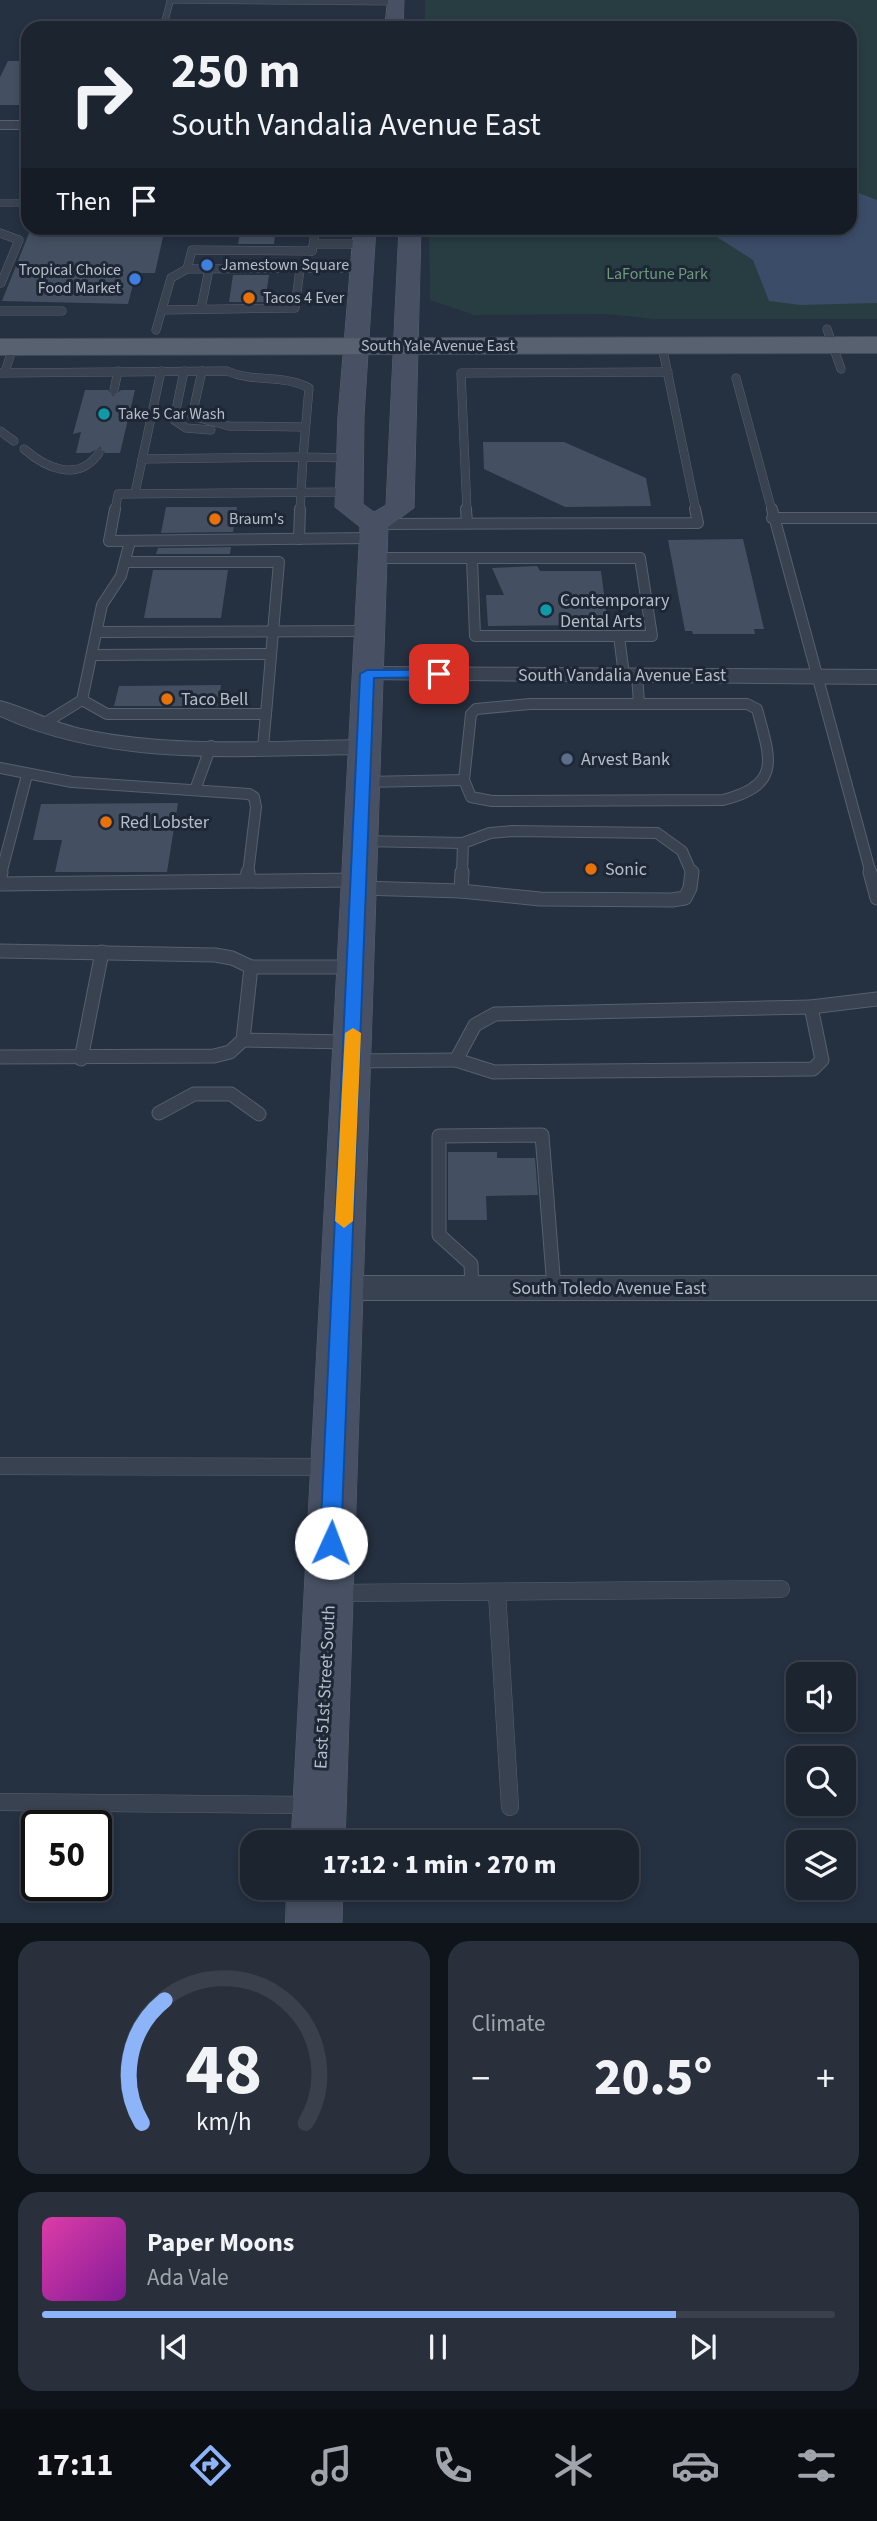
<!DOCTYPE html>
<html lang="en">
<head>
<meta charset="utf-8">
<style>
  :root { --surface:#1c2430; --page:#29303c; --text:#f1f3f6; --muted:#a0a4ab; --line:#3a414c; --accent:#8db3f8 }
  body { margin:0; font-family:"Source Sans 3",sans-serif; background:var(--page); color:var(--text); height:100vh; display:flex; flex-direction:column; font-size:26px; white-space:nowrap }
  * { box-sizing:border-box; margin:0 }
  p { font-size:23px; color:var(--muted) }
  .icon { flex:none; width:38px; height:38px; fill:none; stroke:currentColor; stroke-width:2; stroke-linecap:round; stroke-linejoin:round }
  .map { position:relative; height:1923px; overflow:hidden }
  .drawer { display:flex; flex-direction:column; gap:18px; padding:18px; background:#0f141a; flex:1 }
  .drawer>* { flex:none }
  .hud { position:absolute; left:21px; top:21px; width:836px; height:214px; border-radius:21px; box-shadow:0 4px 10px #0003,0 0 0 2px var(--line); background:#1c2430; color:var(--text); overflow:hidden }
  .buttons { position:absolute; left:786px; top:1662px; display:grid; gap:14px }
  .buttons a { display:grid; place-items:center; width:70px; height:70px; border-radius:14px; background:var(--surface); box-shadow:0 4px 10px #0003,0 0 0 2px var(--line); font-size:35px }
  .speed { position:absolute; left:21px; top:1810px; display:flex; gap:14px; font-size:35px; font-weight:700; text-align:center }
  .speed>* { display:grid; place-content:center; width:91px; height:91px; border-radius:50%; background:var(--surface); box-shadow:0 4px 10px #0003,0 0 0 2px var(--line); line-height:1 }
  .speed .limit { border:4px solid #111; border-radius:10px; background:#fff; color:#111 }
  .pin { position:absolute; display:grid; place-items:center; width:60px; height:60px; color:#fff; margin:-30px; border-radius:14px; box-shadow:0 4px 10px #0006 }
  .me { position:absolute; width:77px; margin:-38px; rotate:2deg; stroke-linejoin:round; filter:drop-shadow(0 0 5px #0008) }
  .turn { display:flex; align-items:center; gap:24px; height:147px; padding:0 35px; font-size:32px }
  .turn .icon { width:91px; height:91px; stroke-width:2.5 }
  .turn b { display:block; font-size:49px; line-height:60px }
  .then { display:flex; align-items:center; height:66px; padding:0 35px; background:#0003; gap:14px; font-size:26px }
  .big { font-size:52px; font-weight:800; line-height:1.1 }
  .drawer .card { flex:1; display:flex; flex-direction:column; justify-content:center; gap:10px; min-width:0; padding:0 24px; border-radius:21px; background:var(--page) }
  .drawer .dial { align-items:center; gap:0 }
  .dial svg { height:182px; overflow:visible; fill:none; stroke:var(--line); stroke-width:7; stroke-linecap:round; text-anchor:middle }
  .dial text { fill:var(--text); stroke:none }
  .song { display:flex; align-items:center; gap:21px }
  .cover { width:84px; height:84px; border-radius:10px; background:linear-gradient(135deg,hsl(320 70% 55%),hsl(290 70% 35%)) }
  .played { height:7px; border-radius:4px; background:linear-gradient(90deg,var(--accent) 80%,var(--line) 80%) }
  .keys { display:flex; justify-content:space-around; direction:ltr }
  .heat { display:flex; justify-content:space-between; align-items:center; font-size:38px; direction:ltr }
  .drawer .tiles { flex:1; display:grid; gap:18px; grid-template-columns:1fr 1fr }
  .card:last-child { grid-column:span 2 }
  .trip { position:absolute; left:240px; top:1830px; width:399px; height:70px; border-radius:21px; background:var(--surface); box-shadow:0 4px 10px #0003,0 0 0 2px var(--line); font-weight:800; line-height:70px; text-align:center }
  .menu { display:flex; height:112px; justify-content:space-around; align-items:center; background:#0b0e13; color:var(--muted) }
  .menu .icon { width:49px; height:49px }
  .menu .selected { color:var(--accent) }
  .menu b { font-size:32px; color:var(--text) }
  .map>svg:first-child { display:block }
</style>
</head>
<body>
<div class="map">
<svg width="877" height="1923" viewBox="0 0 877 1923">
  <rect width="100%" height="100%" fill="#253040"/>
  <polygon fill="#273d41" points="425,0 877,0 877,319 653,319 606,314 474,315 430,300 429,228 850,228 850,28 425,28"/>
  <polygon fill="#3b4c69" points="851,190 877,200 877,303 800,305 769,301 753,260 703,228 850,228"/>
  <g fill="#445062">
    <polygon points="8,61 28,61 28,105 0,105 0,77"/>
    <polygon points="31,228 165,228 155,273 136,273 128,304 2,301"/>
    <polygon points="241,228 276,228 274,244 238,244"/>
    <polygon points="233,275 269,275 265,302 229,302"/>
    <polygon points="85,390 108,390 113,396 121,390 135,390 120,453 105,453 100,447 90,453 76,453 81,432 73,434"/>
    <polygon points="483,442 564,442 646,478 651,506 565,507 484,469"/>
    <polygon points="166,507 237,507 233,532 161,533"/>
    <polygon points="743,539 764,629 754,629 755,634 693,634 692,631 685,631 668,540"/>
    <polygon points="231,547 230,554 156,554 158,548"/>
    <polygon points="537,566 540,571 601,571 608,625 488,626 486,595 504,595 492,568"/>
    <polygon points="153,570 228,570 221,618 144,618"/>
    <polygon points="221,685 218,706 114,706 119,686"/>
    <polygon points="178,803 167,872 55,872 62,840 33,840 41,804"/>
    <polygon points="448,1152 497,1152 497,1158 535,1158 538,1195 486,1196 487,1220 448,1220"/>
  </g>
  <g fill="none" stroke-linecap="round" stroke-linejoin="round">
    <g stroke="#57606d" stroke-width="7">
      <g id="lane-far4">
        <polyline points="170,0 396,2"/>
        <polyline points="163,28 170,2"/>
        <polyline points="0,203 28,203"/>
      </g>
    </g>
    <g stroke="#57606d" stroke-width="9">
      <g id="lane-far3">
        <polyline points="0,233 19,240 1,283"/>
        <polyline points="314,244 363,244"/>
        <polyline points="312,251 316,228"/>
        <polyline points="187,269 192,250 312,251"/>
        <polyline points="201,309 209,269"/>
        <polyline points="162,310 295,308 300,269"/>
        <polyline points="0,311 62,311"/>
        <polyline points="827,329 841,369"/>
        <polyline points="156,330 171,278 187,269 362,268"/>
        <polyline points="662,346 696,511"/>
        <polyline points="184,371 174,420 186,428 211,430"/>
        <polyline points="202,371 192,416 229,426 304,427"/>
        <polyline points="5,372 13,347"/>
        <path d="M 0,373 L 227,371 C 254,383 283,374 309,388 L 303,457 L 349,458"/>
        <polyline points="736,378 772,511"/>
        <polyline points="114,390 118,371"/>
        <polyline points="0,431 14,441"/>
        <path d="M 24,449 C 46,468 78,483 99,453"/>
        <polyline points="142,459 303,457 300,511"/>
        <polyline points="135,493 161,371"/>
        <polyline points="115,511 118,494 349,492"/>
        <polyline points="467,511 461,373 668,372"/>
      </g>
    </g>
    <g stroke="#57606d" stroke-width="12">
      <g id="lane-far2">
        <polyline points="115,509 109,541 373,538"/>
        <polyline points="466,509 467,523"/>
        <polyline points="772,509 871,874"/>
        <polyline points="772,518 877,518"/>
        <polyline points="379,524 698,523 695,509"/>
        <polyline points="299,539 300,509"/>
        <polyline points="372,558 640,558 652,636 619,636 624,675"/>
        <polyline points="472,558 475,636 619,636"/>
        <polyline points="125,562 279,562 266,714"/>
        <polyline points="97,632 369,631"/>
        <polyline points="92,655 271,654"/>
        <polyline points="637,675 639,703"/>
        <polyline points="82,700 107,714 266,714 263,746"/>
        <path d="M 530,704 L 747,704 L 757,709 C 770,758 783,785 723,800 L 492,801 L 471,797 L 464,780 L 471,714 L 476,709 Z"/>
        <polyline points="40,726 82,700 102,605 121,576 130,541"/>
        <polyline points="0,768 72,782 249,794 254,797 256,807 248,874"/>
        <polyline points="364,782 464,780"/>
        <polyline points="195,790 211,746"/>
        <polyline points="362,841 463,843 490,833 512,831 657,833 682,851 692,874"/>
        <polyline points="1,874 27,775"/>
        <polyline points="462,874 463,843"/>
      </g>
    </g>
    <g stroke="#57606d" stroke-width="15">
      <g id="lane-far1">
        <polyline points="870,872 877,898"/>
        <polyline points="0,877 1,872"/>
        <polyline points="247,880 248,872"/>
        <polyline points="0,884 356,880"/>
        <polyline points="360,888 461,891 462,872"/>
        <polyline points="461,891 540,899 672,900 685,898 690,888 692,872"/>
        <polyline points="0,951 215,955 232,958 251,967"/>
        <polyline points="811,1007 877,999"/>
        <polygon points="811,1007 822,1060 813,1069 494,1072 456,1060 475,1025 495,1014"/>
        <polyline points="348,1042 243,1040 251,967 352,967"/>
        <polyline points="0,1057 214,1056 230,1052 243,1040"/>
        <polyline points="81,1059 102,952"/>
        <polyline points="356,1061 456,1060"/>
        <polyline points="159,1113 194,1094 231,1094 259,1114"/>
        <polyline points="472,1288 471,1264 439,1235 439,1136 542,1135 554,1288"/>
      </g>
    </g>
    <g stroke="#57606d" stroke-width="18">
      <g id="lane">
        <polyline points="0,1466 325,1467"/>
        <polyline points="336,1593 781,1589"/>
        <polyline points="497,1593 510,1807"/>
        <polyline points="0,1802 308,1805"/>
      </g>
    </g>
    <g stroke="#57606d" stroke-width="2">
      <g id="street">
        <rect x="0" y="121" width="28" height="8"/>
        <polygon points="367,667 877,670 877,684 359,679 356,674 359,669"/>
        <path d="M 0,701 C 28,708 52,723 81,729 C 173,749 271,741 364,740 L 372,742 L 376,747 L 372,752 L 364,754 C 243,755 113,768 0,716 Z"/>
        <polygon points="341,1276 877,1276 877,1300 341,1300 330,1296 325,1288 330,1280"/>
      </g>
    </g>
    <g stroke="#57606d" stroke-width="1">
      <g id="secondary">
        <polygon points="388,0 404,0 403,28 385,28"/>
        <polygon points="354,228 376,228 364,416 363,504 374,512 386,505 399,228 421,228 414,508 388,527 345,1843 291,1843 360,527 335,507 338,416"/>
        <polygon points="287,1888 343,1888 342,1923 286,1923"/>
      </g>
    </g>
    <g stroke="#434b59" stroke-width="2">
      <polygon id="primary" points="877,337 877,353 0,355 0,339"/>
    </g>
    <use href="#lane-far4" stroke="#394250" stroke-width="6"/>
    <use href="#lane-far3" stroke="#394250" stroke-width="8"/>
    <use href="#lane-far2" stroke="#394250" stroke-width="10"/>
    <use href="#lane-far1" stroke="#394250" stroke-width="13"/>
    <use href="#lane" stroke="#394250" stroke-width="17"/>
    <use href="#street" fill="#394250" fill-rule="evenodd"/>
    <use href="#secondary" fill="#475163" fill-rule="evenodd"/>
    <use href="#primary" fill="#57616f" fill-rule="evenodd"/>
  </g>
  <polygon fill="#1a73e8" stroke="#114b97" stroke-width="2" points="439,670 444,671 444,677 374,678 341,1543 338,1549 331,1552 323,1549 320,1543 360,674 367,670"/>
  <polygon fill="#f59e0b" points="353,1028 361,1033 353,1221 344,1228 335,1221 345,1033"/>
  <g fill="#3f7fe0" stroke="#1e2735" stroke-width="2.5">
    <circle cx="207" cy="265" r="7"/>
    <circle cx="135" cy="279" r="7"/>
  </g>
  <g fill="#e8710a" stroke="#1e2735" stroke-width="2.5">
    <circle cx="249" cy="298" r="7"/>
    <circle cx="215" cy="519" r="7"/>
    <circle cx="167" cy="699" r="7"/>
    <circle cx="106" cy="822" r="7"/>
    <circle cx="591" cy="869" r="7"/>
  </g>
  <g fill="#0f9aa8" stroke="#1e2735" stroke-width="2.5">
    <circle cx="104" cy="414" r="7"/>
    <circle cx="546" cy="610" r="7"/>
  </g>
  <circle fill="#5c6f8a" stroke="#1e2735" stroke-width="2.5" cx="567" cy="759" r="7"/>
  <g text-anchor="middle" dominant-baseline="central" stroke-width="6" stroke-linejoin="round" paint-order="stroke">
    <g font-size="16" fill="#b6bdca" stroke="#1e2735" text-anchor="start">
      <text x="221" y="265">Jamestown Square</text>
      <text x="121" y="270" text-anchor="end">Tropical Choice<tspan x="121" dy="18">Food Market</tspan></text>
      <text x="263" y="298">Tacos 4 Ever</text>
      <text x="118" y="414">Take 5 Car Wash</text>
      <text x="229" y="519">Braum's</text>
    </g>
    <g font-size="16" fill="#6d9b79" stroke="#1e2735">
      <text x="657" y="274">LaFortune Park</text>
    </g>
    <g font-size="16" fill="#b6bdca" stroke="#1e2735">
      <text x="438" y="346">South Yale Avenue East</text>
    </g>
    <g font-size="18" fill="#b6bdca" stroke="#1e2735" text-anchor="start">
      <text x="560" y="600">Contemporary<tspan x="560" dy="21">Dental Arts</tspan></text>
      <text x="181" y="699">Taco Bell</text>
      <text x="581" y="759">Arvest Bank</text>
      <text x="120" y="822">Red Lobster</text>
      <text x="605" y="869">Sonic</text>
    </g>
    <g font-size="18" fill="#b6bdca" stroke="#1e2735">
      <text x="622" y="675">South Vandalia Avenue East</text>
      <text x="609" y="1288">South Toledo Avenue East</text>
      <text transform="translate(325 1687) rotate(-87)">East 51st Street South</text>
    </g>
  </g>
</svg>
<div class="buttons">
<a><svg class="icon" aria-label="sound" viewBox="0 0 24 24"><path d="M4 9h4l5-4v14l-5-4H4zM17 9q2 3 0 6"/></svg></a>
<a><svg class="icon" aria-label="search" viewBox="0 0 24 24"><circle cx="10" cy="10" r="6"/><path d="M15 15l6 6"/></svg></a>
<a><svg class="icon" aria-label="layers" viewBox="0 0 24 24"><path d="M12 4l9 5-9 5-9-5zM3 14l9 5 9-5"/></svg></a>
</div>
<div class="speed"><div class="limit">50</div></div>
<div class="pin" style="left:439px;top:674px;background:#d93025"><svg class="icon" aria-label="arrive" viewBox="0 0 24 24"><path d="M6 21V4h12l-3 4 3 4H6"/></svg></div>
<svg class="me" style="left:331px;top:1543px" viewBox="-20 -20 40 40"><circle r="19" fill="#fff"/><path d="M0-13L10 11 0 6-10 11z" fill="#1a73e8"/></svg>
<div class="trip">17:12 · 1 min · 270 m</div>
<div class="hud">
<div class="turn"><svg class="icon" aria-label="right" viewBox="0 0 24 24"><path d="M7 20v-9h11M14 6l5 5-5 5"/></svg><div><b>250 m</b>South Vandalia Avenue East</div></div>
<div class="then">Then<svg class="icon" aria-label="arrive" viewBox="0 0 24 24"><path d="M6 21V4h12l-3 4 3 4H6"/></svg></div>
</div>
</div>
<section class="drawer">
<div class="tiles">
<div class="card dial"><svg viewBox="0 0 100 80">
<path d="M14 69A42 42 0 1 1 86 69"/>
<path d="M14 69A42 42 0 0 1 24 15" stroke="#8db3f8"/>
<text x="50" y="56" font-size="32" font-weight="700">48</text>
<text x="50" y="72" font-size="11">km/h</text>
</svg></div>
<div class="card"><p>Climate</p>
<div class="heat"><a>−</a><b class="big">20.5°</b><a>+</a></div>
</div>
<div class="card">
<div class="song"><i class="cover"></i><div><b>Paper Moons</b><p>Ada Vale</p></div></div>
<div class="played"></div>
<div class="keys"><svg class="icon" aria-label="previous" viewBox="0 0 24 24"><path d="M18 5L8 12l10 7zM5 5v14"/></svg><svg class="icon" aria-label="pause" viewBox="0 0 24 24"><path d="M8 5v14M16 5v14"/></svg><svg class="icon" aria-label="next" viewBox="0 0 24 24"><path d="M6 5l10 7-10 7zM19 5v14"/></svg></div>
</div>
</div>
</section>
<nav class="menu">
<b>17:11</b>
<svg class="icon selected" aria-label="directions" viewBox="0 0 24 24"><path d="M12 3l9 9-9 9-9-9zM9 14v-3h6M13 9l2 2-2 2"/></svg>
<svg class="icon" aria-label="music" viewBox="0 0 24 24"><path d="M9 18V5l10-2v13"/><circle cx="6" cy="18" r="3"/><circle cx="16" cy="16" r="3"/></svg>
<svg class="icon" aria-label="phone" viewBox="0 0 24 24"><path d="M5 4h4l2 5-3 2q2 4 5 5l2-3 5 2v4C11 20 4 13 5 4z"/></svg>
<svg class="icon" aria-label="climate" viewBox="0 0 24 24"><path d="M12 3v18M4 7l16 10M4 17L20 7"/></svg>
<svg class="icon" aria-label="car" viewBox="0 0 24 24"><path d="M5 17H2v-5l4-1 3-4h7l3 4 3 1v5h-3M9 17h6M6 11h13"/><circle cx="7" cy="17" r="2"/><circle cx="17" cy="17" r="2"/></svg>
<svg class="icon" aria-label="filters" viewBox="0 0 24 24"><path d="M4 7h16M4 17h16"/><circle cx="9" cy="7" r="2"/><circle cx="15" cy="17" r="2"/></svg>
</nav>
</body>
</html>
